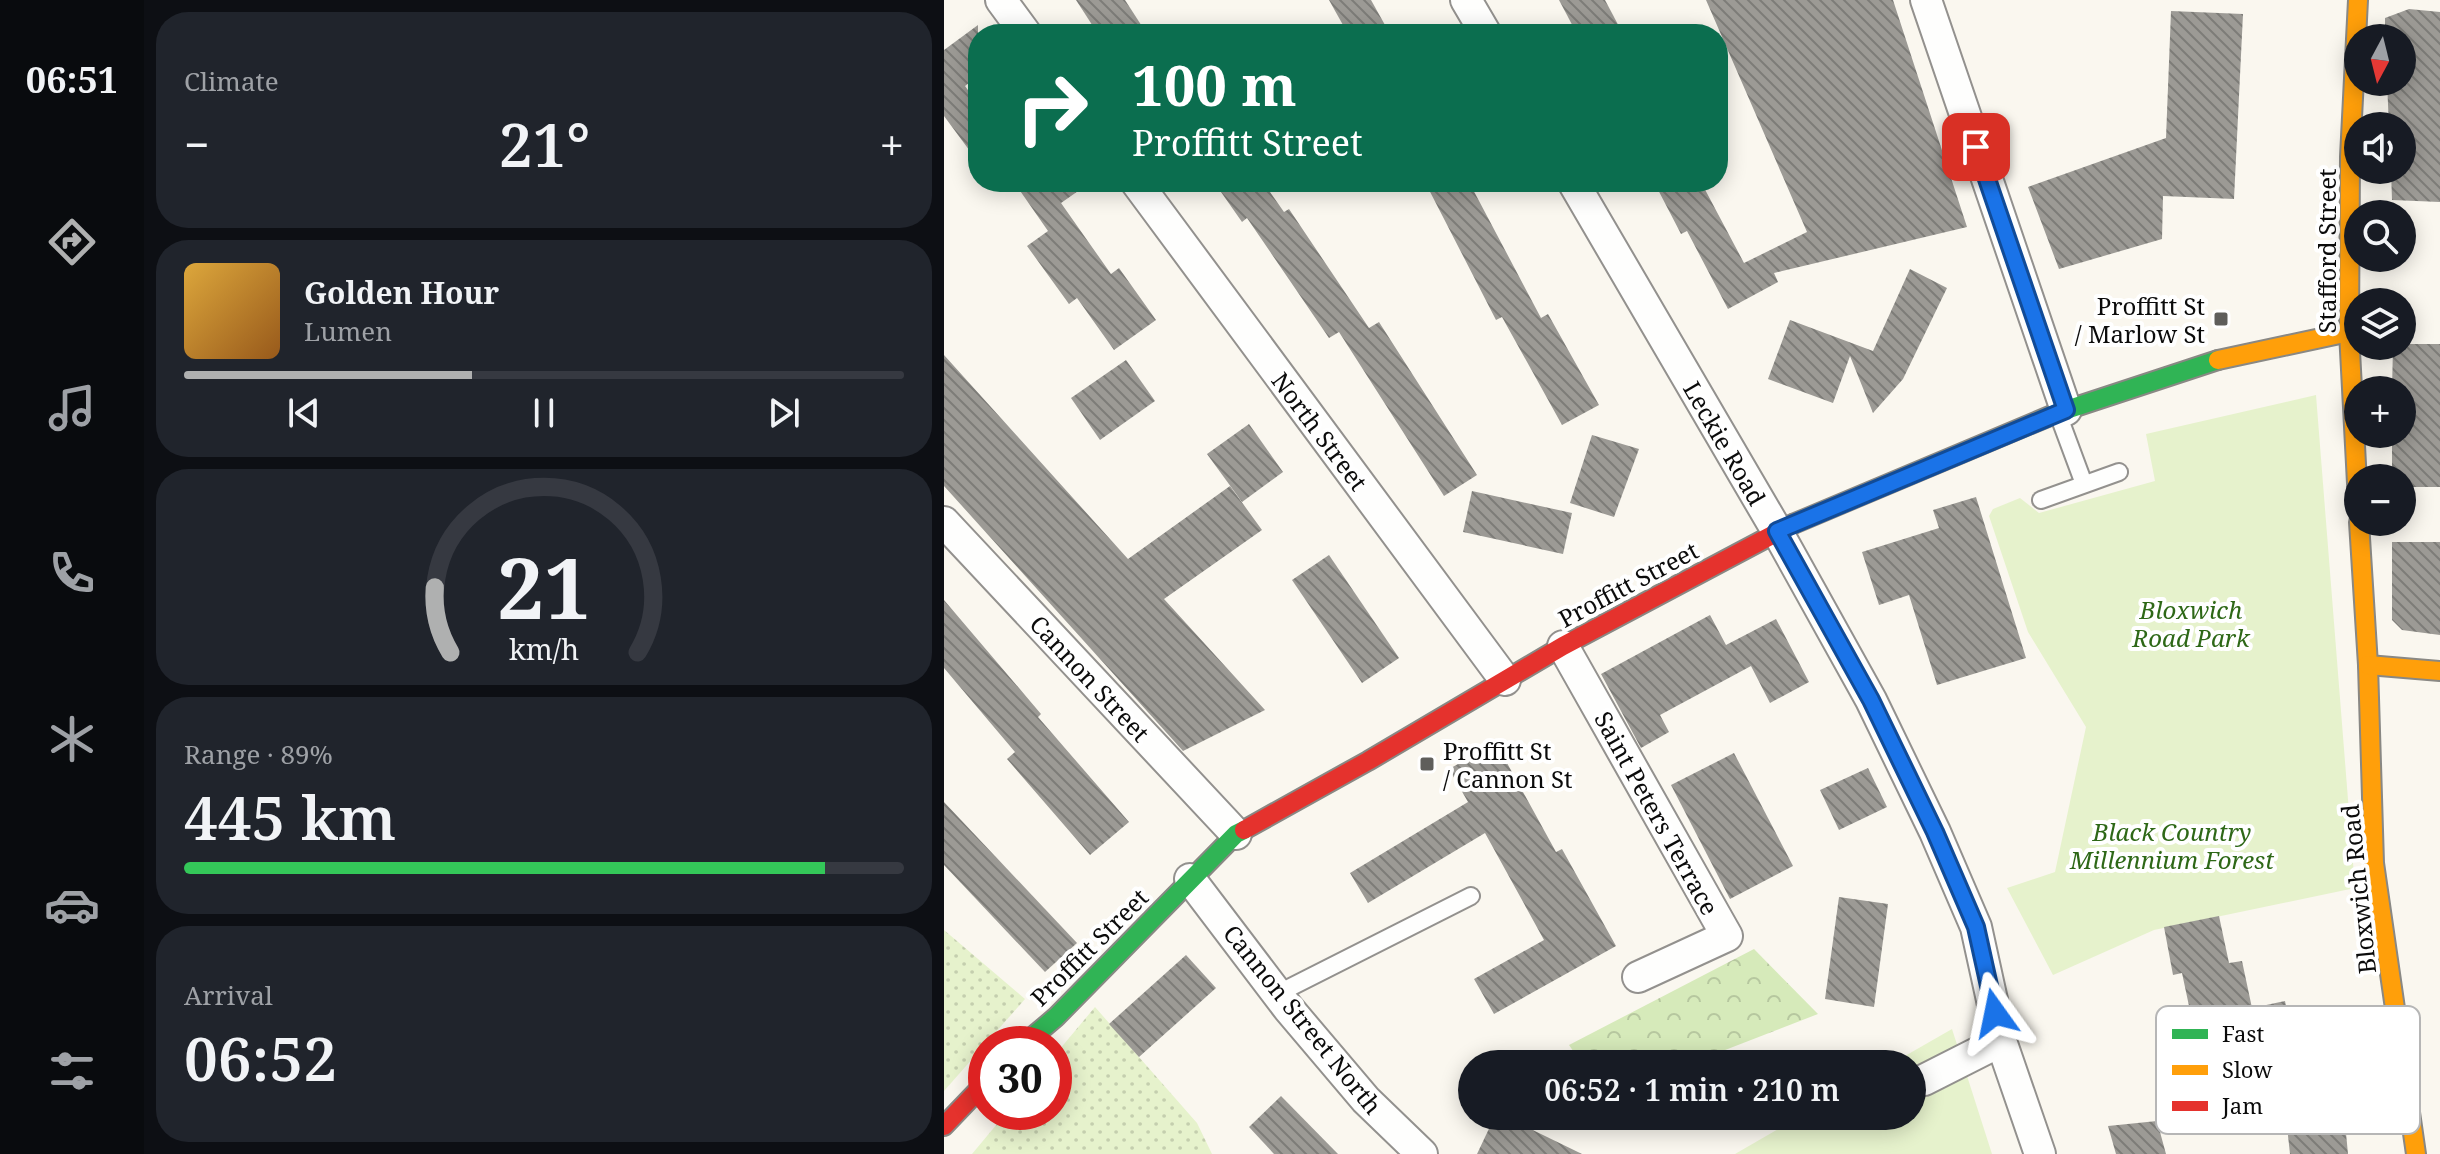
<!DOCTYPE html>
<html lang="en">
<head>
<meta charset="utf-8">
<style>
  :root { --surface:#171b24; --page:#20242c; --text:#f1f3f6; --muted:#9ea1a6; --line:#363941; --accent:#afb0b0 }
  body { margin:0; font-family:"Noto Serif",serif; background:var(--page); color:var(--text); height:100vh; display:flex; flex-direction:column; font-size:30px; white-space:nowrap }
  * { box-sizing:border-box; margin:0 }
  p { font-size:26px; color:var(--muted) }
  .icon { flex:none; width:44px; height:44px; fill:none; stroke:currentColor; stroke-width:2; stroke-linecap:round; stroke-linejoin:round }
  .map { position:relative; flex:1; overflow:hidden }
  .sheet { display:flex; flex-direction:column; gap:12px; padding:12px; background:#0d0f14; width:800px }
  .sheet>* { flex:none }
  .hud { position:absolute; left:24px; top:24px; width:760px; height:168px; border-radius:32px; box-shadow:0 4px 20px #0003; background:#0b6e4f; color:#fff; overflow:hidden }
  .needle { width:52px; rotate:187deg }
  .buttons { position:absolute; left:1400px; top:24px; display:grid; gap:16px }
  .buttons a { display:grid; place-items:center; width:72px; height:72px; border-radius:50%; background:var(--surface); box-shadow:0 4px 20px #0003; font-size:40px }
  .speed { position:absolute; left:24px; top:1026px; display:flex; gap:16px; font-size:40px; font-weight:700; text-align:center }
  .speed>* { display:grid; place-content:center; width:104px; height:104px; border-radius:50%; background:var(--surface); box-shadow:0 4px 20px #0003; line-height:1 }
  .speed .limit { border:12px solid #d22; background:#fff; color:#111 }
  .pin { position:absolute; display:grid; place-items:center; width:68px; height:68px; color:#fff; margin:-34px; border-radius:16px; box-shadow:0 4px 12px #0006 }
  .me { position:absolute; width:88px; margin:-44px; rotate:348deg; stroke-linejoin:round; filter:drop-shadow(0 0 6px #0008) }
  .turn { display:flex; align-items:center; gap:28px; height:168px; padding:0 32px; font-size:36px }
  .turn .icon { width:104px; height:104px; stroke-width:2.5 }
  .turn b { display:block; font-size:56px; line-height:68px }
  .big { font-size:60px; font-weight:600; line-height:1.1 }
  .sheet .tile { flex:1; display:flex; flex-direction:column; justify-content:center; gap:12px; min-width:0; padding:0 28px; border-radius:32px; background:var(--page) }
  .sheet .dial { align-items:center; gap:0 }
  .dial svg { height:208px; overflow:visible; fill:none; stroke:var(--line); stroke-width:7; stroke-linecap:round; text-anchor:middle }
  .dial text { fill:var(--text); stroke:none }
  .song { display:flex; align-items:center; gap:24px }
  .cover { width:96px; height:96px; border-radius:12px; background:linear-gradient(135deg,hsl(40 70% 55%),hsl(30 70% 35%)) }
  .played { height:8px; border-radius:4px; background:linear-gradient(90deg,var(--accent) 40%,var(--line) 40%) }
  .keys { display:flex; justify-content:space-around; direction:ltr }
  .heat { display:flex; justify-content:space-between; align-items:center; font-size:44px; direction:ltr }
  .charge { height:12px; border-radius:6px; background:linear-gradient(90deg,#34c759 89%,var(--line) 0) }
  .trip { position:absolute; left:514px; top:1050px; width:468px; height:80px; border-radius:40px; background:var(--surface); box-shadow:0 4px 20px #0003; font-weight:600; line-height:80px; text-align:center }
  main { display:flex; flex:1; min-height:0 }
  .menu { display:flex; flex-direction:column; width:144px; justify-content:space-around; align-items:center; background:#090b0e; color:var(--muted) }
  .menu .icon { width:56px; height:56px }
  .menu .active { color:var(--accent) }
  .menu b { font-size:36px; color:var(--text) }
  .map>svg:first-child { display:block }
</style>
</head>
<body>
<main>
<nav class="menu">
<b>06:51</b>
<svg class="icon active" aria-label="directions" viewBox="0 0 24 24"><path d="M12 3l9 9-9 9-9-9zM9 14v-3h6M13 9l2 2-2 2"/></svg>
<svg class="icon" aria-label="music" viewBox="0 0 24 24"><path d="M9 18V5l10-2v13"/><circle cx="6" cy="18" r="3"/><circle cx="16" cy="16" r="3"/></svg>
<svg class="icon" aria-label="phone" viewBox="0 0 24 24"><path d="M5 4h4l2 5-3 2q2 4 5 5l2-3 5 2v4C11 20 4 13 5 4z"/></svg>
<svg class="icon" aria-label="climate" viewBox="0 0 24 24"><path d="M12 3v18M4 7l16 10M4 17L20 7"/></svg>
<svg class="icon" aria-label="car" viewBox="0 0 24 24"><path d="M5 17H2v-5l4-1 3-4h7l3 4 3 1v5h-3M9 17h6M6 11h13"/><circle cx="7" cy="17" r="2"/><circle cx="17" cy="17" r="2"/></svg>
<svg class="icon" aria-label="filters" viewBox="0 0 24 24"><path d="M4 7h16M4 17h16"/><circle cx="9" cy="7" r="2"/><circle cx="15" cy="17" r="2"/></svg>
</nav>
<section class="sheet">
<div class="tile"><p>Climate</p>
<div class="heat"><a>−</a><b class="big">21°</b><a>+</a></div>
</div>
<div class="tile">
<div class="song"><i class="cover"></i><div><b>Golden Hour</b><p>Lumen</p></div></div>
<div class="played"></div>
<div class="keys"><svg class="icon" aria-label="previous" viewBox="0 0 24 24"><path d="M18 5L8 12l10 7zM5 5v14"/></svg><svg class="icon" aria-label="pause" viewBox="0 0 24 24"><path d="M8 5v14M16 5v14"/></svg><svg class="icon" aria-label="next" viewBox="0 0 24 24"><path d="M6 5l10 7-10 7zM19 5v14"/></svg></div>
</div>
<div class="tile dial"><svg viewBox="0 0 100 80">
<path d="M14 69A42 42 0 1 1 86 69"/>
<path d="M14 69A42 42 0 0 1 8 44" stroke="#afb0b0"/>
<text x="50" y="56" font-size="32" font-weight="700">21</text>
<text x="50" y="72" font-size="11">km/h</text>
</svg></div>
<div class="tile"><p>Range · 89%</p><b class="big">445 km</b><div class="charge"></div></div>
<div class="tile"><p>Arrival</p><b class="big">06:52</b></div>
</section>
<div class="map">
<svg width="1496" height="1154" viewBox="0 0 1496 1154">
  <defs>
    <pattern id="grass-dots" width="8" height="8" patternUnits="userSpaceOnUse" patternTransform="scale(2)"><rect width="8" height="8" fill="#e6f2cc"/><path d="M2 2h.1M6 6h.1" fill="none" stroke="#c4ceae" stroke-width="1.8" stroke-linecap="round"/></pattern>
    <pattern id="forest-crowns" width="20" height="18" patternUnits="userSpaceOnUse" patternTransform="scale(2)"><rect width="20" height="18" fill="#d6eaba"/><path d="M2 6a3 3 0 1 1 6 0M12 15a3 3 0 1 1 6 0" fill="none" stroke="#b6c79f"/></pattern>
    <pattern id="building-back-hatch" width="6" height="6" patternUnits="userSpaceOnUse" patternTransform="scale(2)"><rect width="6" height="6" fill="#9c9a95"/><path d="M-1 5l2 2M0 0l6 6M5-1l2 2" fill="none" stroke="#7d7c78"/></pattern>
  </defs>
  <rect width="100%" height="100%" fill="#faf7ef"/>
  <g fill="url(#grass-dots)">
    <polygon points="0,930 81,999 0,1091"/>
    <polygon points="151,1007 253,1123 268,1154 28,1154 63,1112 110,1112 110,1056"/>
  </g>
  <polygon fill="url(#forest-crowns)" points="810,949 874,1014 745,1064 638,1064 625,1045"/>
  <g fill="#e6f2cc">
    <polygon points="1372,395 1411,888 1210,930 1109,975 1063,888 1111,872 1142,727 1084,632 1045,516 1049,509 1076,498 1095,513 1211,481 1202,434"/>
    <polygon points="1008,1029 1048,1154 791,1154 857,1116 968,1116 968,1064 947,1064"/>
  </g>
  <g fill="url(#building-back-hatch)">
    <polygon points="132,0 181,0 203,34 154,34"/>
    <polygon points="385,0 427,0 446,34 404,34"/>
    <polygon points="615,0 661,0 679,34 633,34"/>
    <polygon points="762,0 949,0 1023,227 830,273 834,282 784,309 743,231 737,234 710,182 757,182 800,263 863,232"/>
    <polygon points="1465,9 1496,12 1496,202 1448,200 1447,170 1458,170 1458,126 1445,126 1443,82 1458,82 1458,38 1441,38 1441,18"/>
    <polygon points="1227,11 1299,14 1290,199 1219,196 1218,239 1115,269 1084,187 1222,138"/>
    <polygon points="34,25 34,76 21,86 34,104 34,162 0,116 0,50"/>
    <polygon points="70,182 147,182 117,203 167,274 175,268 212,320 170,350 133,298 125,304 83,246 104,231"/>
    <polygon points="270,182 319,182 340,212 345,209 425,328 435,322 533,475 500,496 395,332 385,338 303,218 298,222"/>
    <polygon points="481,182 525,182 597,318 604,314 655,405 618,425 558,317 552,320"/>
    <polygon points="966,269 1003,288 959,379 929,413 906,356 889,403 824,379 846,320 929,351"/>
    <polygon points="1458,344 1496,344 1496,487 1458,487 1458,478 1448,478 1448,434 1458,434 1458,390 1448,390 1449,346 1458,346"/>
    <polygon points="0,355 184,559 286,486 318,530 220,599 321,710 239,751 0,486"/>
    <polygon points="182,360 211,401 156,440 127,398"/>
    <polygon points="305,424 339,472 298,502 263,454"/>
    <polygon points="648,435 695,449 670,517 626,503"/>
    <polygon points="528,491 628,513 619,554 519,532"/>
    <polygon points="1032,497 1082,658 993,685 965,595 935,605 918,552 995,528 989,510"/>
    <polygon points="1448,542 1496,542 1496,635 1458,630 1448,620"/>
    <polygon points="385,555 455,658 418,683 348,580"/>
    <polygon points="0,600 97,714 94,717 185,822 146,855 63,759 71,752 0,668"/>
    <polygon points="766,615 782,645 832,619 865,682 826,703 807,666 716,715 725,732 697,748 657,674"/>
    <polygon points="552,743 612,852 618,849 672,946 550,1014 530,979 600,940 541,833 424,903 406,873 524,802 505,769"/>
    <polygon points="790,753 849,866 786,899 727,785"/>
    <polygon points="924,768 943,807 895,830 876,790"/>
    <polygon points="0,802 133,943 101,972 0,865"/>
    <polygon points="895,897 944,904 930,1007 881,999"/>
    <polygon points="1275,916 1285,963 1298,961 1308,1008 1341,1001 1351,1052 1296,1063 1286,1012 1248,1020 1238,973 1229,975 1220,927"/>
    <polygon points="242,955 272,988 195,1057 165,1024"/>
    <polygon points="337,1096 394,1154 330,1154 305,1127"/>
    <polygon points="1399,1102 1404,1154 1346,1154 1341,1108"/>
    <polygon points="551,1116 560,1116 638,1154 533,1154"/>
    <polygon points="1213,1121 1222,1154 1172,1154 1164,1126"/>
  </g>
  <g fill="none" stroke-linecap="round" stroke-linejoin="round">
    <g stroke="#93918e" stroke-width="20">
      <g id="lane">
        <polyline points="1114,414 1140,484"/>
        <polyline points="1097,500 1175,472"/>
        <polyline points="333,994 527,896"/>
      </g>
    </g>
    <g stroke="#93918e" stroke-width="34">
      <g id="street">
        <polyline points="57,0 82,34"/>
        <polyline points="522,0 542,34"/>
        <polyline points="982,0 1122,410"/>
        <polyline points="192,182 561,680"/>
        <polyline points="629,182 833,531 927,700 991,832 1032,927 1057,1041 1096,1154"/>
        <polyline points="0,522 292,834"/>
        <polyline points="619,646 783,936 694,977"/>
        <polyline points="246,879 344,1008 422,1100 478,1154"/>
        <polyline points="980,1080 1057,1041"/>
      </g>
    </g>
    <g stroke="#898884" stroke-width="22">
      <g id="fast">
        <polyline points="849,524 1113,413 1274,360"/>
        <polyline points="80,1044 112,1017 292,834 300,830"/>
      </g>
    </g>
    <g stroke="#898884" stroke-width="22">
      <g id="slow">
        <polyline points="1414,0 1406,157 1405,332 1414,502"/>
        <polyline points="1274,360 1405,332"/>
        <polyline points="1415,522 1424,665 1430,863 1472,1154"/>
        <polyline points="1424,665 1496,671"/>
      </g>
    </g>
    <g stroke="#898884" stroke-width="22">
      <g id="jam">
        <polyline points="300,830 424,761 619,646 849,524"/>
        <polyline points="0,1126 42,1082"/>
      </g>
    </g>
    <use href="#lane" stroke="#fefefd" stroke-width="16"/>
    <use href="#street" stroke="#fefefd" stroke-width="30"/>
    <use href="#fast" stroke="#30b455" stroke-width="18"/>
    <use href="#slow" stroke="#ff9f0a" stroke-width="18"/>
    <use href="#jam" stroke="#e5322d" stroke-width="18"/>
  </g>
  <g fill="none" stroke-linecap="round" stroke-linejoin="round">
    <g stroke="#114b97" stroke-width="20">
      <polyline id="route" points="1032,147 1122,410 833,531 927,700 991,832 1032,927 1051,1013"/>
    </g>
    <use href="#route" stroke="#1a73e8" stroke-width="14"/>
  </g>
  <g fill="#5f5e5b" stroke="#fff" stroke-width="3">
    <rect x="1269" y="311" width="16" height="16" rx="4"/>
    <rect x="475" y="756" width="16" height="16" rx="4"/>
  </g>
  <g text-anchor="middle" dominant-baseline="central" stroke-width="8" stroke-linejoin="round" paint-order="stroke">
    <g font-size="24" fill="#0b0b0b" stroke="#fff">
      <text transform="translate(1382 251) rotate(-90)">Stafford Street</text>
      <text transform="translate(376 431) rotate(53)">North Street</text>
      <text transform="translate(781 443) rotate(60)">Leckie Road</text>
      <text transform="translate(684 584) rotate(-28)">Proffitt Street</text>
      <text transform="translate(146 678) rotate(47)">Cannon Street</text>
      <text transform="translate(713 813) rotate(61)">Saint Peters Terrace</text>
      <text transform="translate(1414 889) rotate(-96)">Bloxwich Road</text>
      <text transform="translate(145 947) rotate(-45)">Proffitt Street</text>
      <text transform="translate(359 1019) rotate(51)">Cannon Street North</text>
    </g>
    <g font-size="24" fill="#0b0b0b" stroke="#fff" text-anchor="end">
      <text x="1261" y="305">Proffitt St<tspan x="1261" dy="28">/ Marlow St</tspan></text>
      <text x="499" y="750" text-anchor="start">Proffitt St<tspan x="499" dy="28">/ Cannon St</tspan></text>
    </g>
    <g font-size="24" font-style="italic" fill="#2e6817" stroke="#fff">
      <text x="1247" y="609">Bloxwich<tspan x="1247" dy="28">Road Park</tspan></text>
      <text x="1228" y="831">Black Country<tspan x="1228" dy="28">Millennium Forest</tspan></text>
    </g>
  </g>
  <rect x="1212" y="1006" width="264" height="128" rx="12" fill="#fff" stroke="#b6b6b6" stroke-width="2"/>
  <rect x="1228" y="1029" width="36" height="10" fill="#30b455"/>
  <rect x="1228" y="1065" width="36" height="10" fill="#ff9f0a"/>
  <rect x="1228" y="1101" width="36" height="10" fill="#e5322d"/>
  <g font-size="22" fill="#0b0b0b">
    <text x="1278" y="1042">Fast</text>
    <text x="1278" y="1078">Slow</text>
    <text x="1278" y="1114">Jam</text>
  </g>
</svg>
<div class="buttons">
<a><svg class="needle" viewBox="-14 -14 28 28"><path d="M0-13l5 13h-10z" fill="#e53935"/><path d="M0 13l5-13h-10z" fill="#9ea1a6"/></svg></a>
<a><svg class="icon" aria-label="sound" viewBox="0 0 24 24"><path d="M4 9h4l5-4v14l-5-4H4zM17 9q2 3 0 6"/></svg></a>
<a><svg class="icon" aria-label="search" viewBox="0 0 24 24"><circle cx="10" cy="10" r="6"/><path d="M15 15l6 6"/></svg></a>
<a><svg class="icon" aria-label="layers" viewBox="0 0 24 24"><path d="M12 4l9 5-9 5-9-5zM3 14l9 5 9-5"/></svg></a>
<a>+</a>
<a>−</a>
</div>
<div class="speed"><div class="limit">30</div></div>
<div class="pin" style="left:1032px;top:147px;background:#d93025"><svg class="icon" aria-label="arrive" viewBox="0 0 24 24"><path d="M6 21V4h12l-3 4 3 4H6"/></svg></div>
<svg class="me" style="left:1051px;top:1013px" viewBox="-20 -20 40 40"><path d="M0-17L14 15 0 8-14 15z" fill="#1a73e8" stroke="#fff" stroke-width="4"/></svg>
<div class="trip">06:52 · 1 min · 210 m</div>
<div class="hud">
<div class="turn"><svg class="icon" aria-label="right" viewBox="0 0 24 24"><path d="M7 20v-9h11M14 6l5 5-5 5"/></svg><div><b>100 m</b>Proffitt Street</div></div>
</div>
</div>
</main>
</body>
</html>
